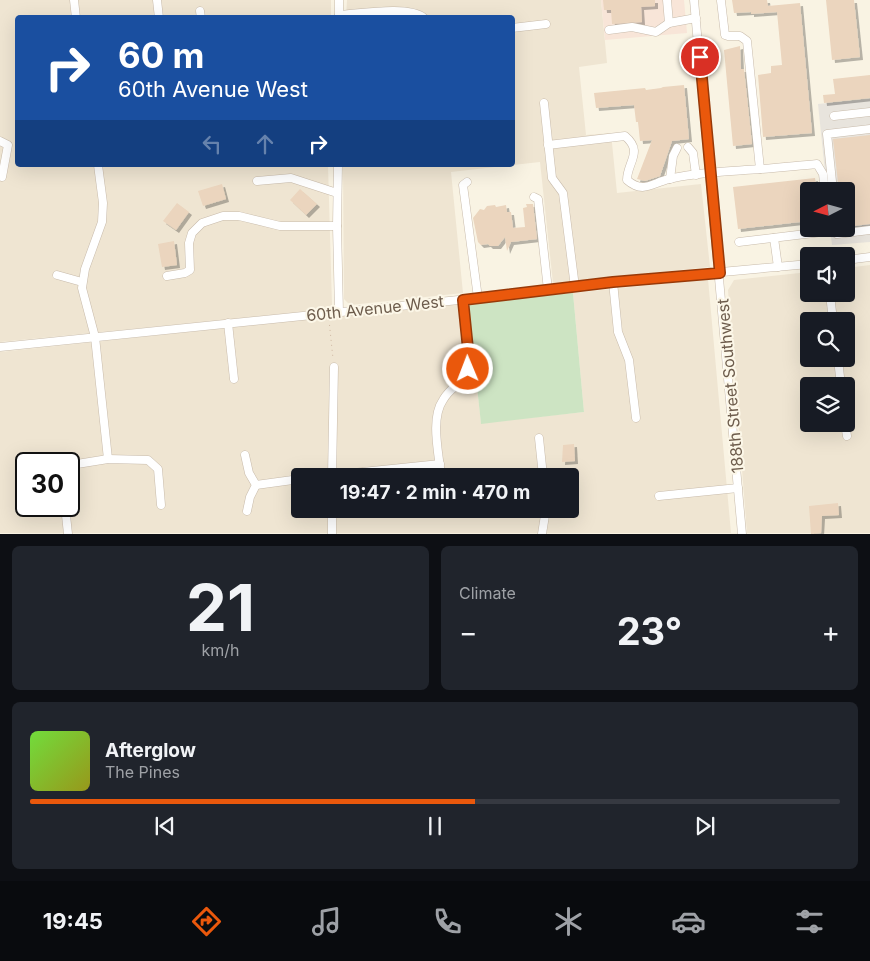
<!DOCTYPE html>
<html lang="en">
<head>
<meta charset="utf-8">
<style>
  :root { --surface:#171b24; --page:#20242c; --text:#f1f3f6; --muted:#9ea1a6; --line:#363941; --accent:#ea580c }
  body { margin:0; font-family:Inter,sans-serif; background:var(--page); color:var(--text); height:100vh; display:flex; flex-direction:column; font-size:19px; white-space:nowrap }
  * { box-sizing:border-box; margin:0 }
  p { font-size:16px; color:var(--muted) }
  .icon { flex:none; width:28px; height:28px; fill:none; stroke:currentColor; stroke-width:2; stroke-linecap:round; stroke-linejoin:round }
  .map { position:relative; height:534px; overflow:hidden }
  .drawer { display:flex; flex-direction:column; gap:12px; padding:12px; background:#0d0f14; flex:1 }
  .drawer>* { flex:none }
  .top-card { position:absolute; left:15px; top:15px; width:500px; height:152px; border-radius:5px; box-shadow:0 5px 20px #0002; background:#1a4fa0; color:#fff; overflow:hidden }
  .needle { width:32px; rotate:264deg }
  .tools { position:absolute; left:800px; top:182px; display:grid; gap:10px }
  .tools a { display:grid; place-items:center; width:55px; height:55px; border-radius:5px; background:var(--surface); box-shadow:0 5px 20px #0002; font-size:25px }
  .speed { position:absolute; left:15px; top:452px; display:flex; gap:10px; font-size:25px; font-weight:700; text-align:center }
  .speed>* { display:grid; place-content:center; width:65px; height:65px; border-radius:50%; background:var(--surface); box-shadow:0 5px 20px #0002; line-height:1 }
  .speed .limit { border:2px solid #111; border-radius:8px; background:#fff; color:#111 }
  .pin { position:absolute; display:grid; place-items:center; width:42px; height:42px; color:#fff; margin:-21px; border:2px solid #fff; border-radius:50%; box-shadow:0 1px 5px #0007 }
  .me { position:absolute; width:55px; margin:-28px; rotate:359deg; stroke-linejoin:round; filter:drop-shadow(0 0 4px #0008) }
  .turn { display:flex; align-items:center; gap:18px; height:105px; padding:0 20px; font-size:22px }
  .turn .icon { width:65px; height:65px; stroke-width:2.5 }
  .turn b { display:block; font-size:35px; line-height:42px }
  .lanes { display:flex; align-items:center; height:48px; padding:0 20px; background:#0003; justify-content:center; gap:25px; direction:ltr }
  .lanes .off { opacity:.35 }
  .big { font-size:38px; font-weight:700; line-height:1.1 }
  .drawer .card { flex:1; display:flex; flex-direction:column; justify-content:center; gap:8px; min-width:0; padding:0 18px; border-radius:8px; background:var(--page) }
  .drawer .dial { align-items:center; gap:0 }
  .dial b { font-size:65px; line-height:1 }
  .song { display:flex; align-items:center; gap:15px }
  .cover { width:60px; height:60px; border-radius:8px; background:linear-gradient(135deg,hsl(100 70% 55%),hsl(60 70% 35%)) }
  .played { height:5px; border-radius:2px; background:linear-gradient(90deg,var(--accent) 55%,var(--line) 55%) }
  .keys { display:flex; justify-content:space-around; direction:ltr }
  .heat { display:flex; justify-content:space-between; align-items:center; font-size:28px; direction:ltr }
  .drawer .tiles { flex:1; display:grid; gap:12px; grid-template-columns:1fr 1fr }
  .card:last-child { grid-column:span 2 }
  .trip { position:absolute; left:291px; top:468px; width:288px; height:50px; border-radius:5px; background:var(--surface); box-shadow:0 5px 20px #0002; font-weight:700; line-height:50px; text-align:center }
  .tab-bar { display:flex; height:80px; justify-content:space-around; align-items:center; background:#090b0e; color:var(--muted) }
  .tab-bar .icon { width:35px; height:35px }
  .tab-bar .current { color:var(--accent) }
  .tab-bar b { font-size:22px; color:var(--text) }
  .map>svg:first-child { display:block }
</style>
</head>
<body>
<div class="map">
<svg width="870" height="534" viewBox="0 0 870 534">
  <defs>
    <filter id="shadow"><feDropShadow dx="3" dy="3" stdDeviation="0" flood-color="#0004"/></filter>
  </defs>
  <rect width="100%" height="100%" fill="#f9f3e3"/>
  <g fill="#efe5d2" fill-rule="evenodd">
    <polygon points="0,0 331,0 331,17 18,18 18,165 328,165 332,305 323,310 0,342"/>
    <polygon points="347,0 601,0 607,63 579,67 586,135 611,133 617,193 701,184 710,267 553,283 540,162 513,165 512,18 346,17"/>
    <polygon points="343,165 512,165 451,172 463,293 350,305 344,299"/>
    <path d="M 870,265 L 870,533 L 747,533 L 728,290 L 734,280 L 809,272 L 809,294 L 846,294 L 846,268 ZM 809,321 L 846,321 L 846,359 L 809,359 ZM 809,386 L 846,386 L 846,424 L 809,424 Z"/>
    <path d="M 708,279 L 731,533 L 0,533 L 0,352 L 468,302 L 481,423 L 584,412 L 573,293 ZM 26,464 L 69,464 L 69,506 L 26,506 ZM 300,476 L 570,476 L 570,509 L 300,509 Z"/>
  </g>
  <polygon fill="#f8e5d8" points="601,0 684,0 687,33 605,40"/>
  <polygon fill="#e8e4dd" points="870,99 870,242 832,245 830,229 846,229 846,191 827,191 818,104"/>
  <polygon fill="#cde4c3" points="573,293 584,412 481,424 468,302"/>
  <g fill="#ebd5be" filter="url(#shadow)">
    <polygon points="603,0 655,0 655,6 641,7 642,22 612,24 611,10 604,10"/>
    <polygon points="732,0 767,0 768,6 800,3 812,133 763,137 758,75 771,73 771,66 782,65 777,12 751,14 751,12 734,13"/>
    <polygon points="826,0 854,0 860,57 832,60"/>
    <polygon points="740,46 741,69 744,69 752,144 733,146 724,50"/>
    <polygon points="870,75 870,98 824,103 823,95 835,94 833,79"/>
    <polygon points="684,85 689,139 672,141 660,176 645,181 637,179 652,140 640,141 638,122 636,122 634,105 596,108 594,93 645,88 646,90 661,88 663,87"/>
    <polygon points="870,135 870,224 846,227 846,191 839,191 833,139"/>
    <polygon points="815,178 817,191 809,191 809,221 738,229 733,187"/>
    <polygon points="222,184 226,199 203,206 198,191"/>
    <polygon points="300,189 317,204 306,215 290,200"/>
    <polygon points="177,203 189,212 176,230 163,221"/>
    <polygon points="526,204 533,204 537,239 511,242 507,251 505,237 498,246 490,246 488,244 481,245 478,242 473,218 480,209 484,210 487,206 495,205 496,207 506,205 507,212 511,212 513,228 525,227 523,208 527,207"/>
    <polygon points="174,241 177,265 162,267 158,244"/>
    <polygon points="574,444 575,461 562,462 563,445"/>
    <polygon points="838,503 839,515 822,516 821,533 811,534 809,506"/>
  </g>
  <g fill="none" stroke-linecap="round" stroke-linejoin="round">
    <g stroke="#c8bbab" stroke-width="9">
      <g id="minor">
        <polyline points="74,0 76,18"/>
        <polyline points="157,0 159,18"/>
        <polyline points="667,0 669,23"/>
        <polyline points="694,0 742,534"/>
        <polyline points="721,1 725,35 728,36 740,36 747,41 760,169"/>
        <polyline points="200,11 201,18"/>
        <path d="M 339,15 C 359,14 409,5 424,18"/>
        <polyline points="339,18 339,0"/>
        <polyline points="512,28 546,24"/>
        <polyline points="609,30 632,27 656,32 669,23 696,18"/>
        <polyline points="544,103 552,178 563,193 575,287"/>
        <polyline points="834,116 870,112"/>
        <polyline points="0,141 8,145 2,177"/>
        <path d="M 548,145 L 625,136 C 644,152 627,162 627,180 C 643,194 652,183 669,179 C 693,173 720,172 745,170 C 769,169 793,166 817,164 L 823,174 L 825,191"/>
        <polyline points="688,147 693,153 696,175"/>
        <polyline points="98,165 103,203 102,222 85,269 82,288 95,337 108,459"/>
        <polyline points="338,165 337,226 339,312"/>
        <polyline points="670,179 673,156 677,148"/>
        <polyline points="257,181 291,178 337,193"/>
        <polyline points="467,182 463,185 478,298"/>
        <polyline points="833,191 827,134 870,129"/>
        <polyline points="534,197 538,199 548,290"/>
        <polyline points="836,229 837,234 870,230"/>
        <polyline points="774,238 778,267"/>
        <polyline points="739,242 822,232 826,229"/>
        <polyline points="846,260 870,257"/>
        <polyline points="57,275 82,282"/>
        <polyline points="167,276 185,273 190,270 189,243 192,233 202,223 223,216 239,216 280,226 337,226"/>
        <polyline points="613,282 618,332 629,360 636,418"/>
        <polyline points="830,294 833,321"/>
        <polyline points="228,323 234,379"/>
        <polyline points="0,347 478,298 613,282 809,264"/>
        <polyline points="838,359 841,386"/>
        <polyline points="845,424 847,436"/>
        <polyline points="539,438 543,476"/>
        <polyline points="245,455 249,473 256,485 250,497 247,511"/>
        <polyline points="69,472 77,464 108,459 148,460 158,469 161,505"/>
        <polyline points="324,476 440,464"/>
        <polyline points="332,476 334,367"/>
        <path d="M 441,476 C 439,454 430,419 443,400 C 454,381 466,388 469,359 L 463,300"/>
        <polyline points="256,485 300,479"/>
        <polyline points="659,496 738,488"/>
        <polyline points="65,506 68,534"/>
        <polyline points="332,534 332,509"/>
        <polyline points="542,534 546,509"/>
      </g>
    </g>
    <polyline stroke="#cfb8a2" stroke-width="1" stroke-dasharray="1 4" stroke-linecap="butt" points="329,320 333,359"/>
    <use href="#minor" stroke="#fff" stroke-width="8"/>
  </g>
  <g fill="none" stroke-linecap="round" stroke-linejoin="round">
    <g stroke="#983908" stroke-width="12">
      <polyline id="route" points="468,369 469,359 463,300 613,282 720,273 700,57"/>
    </g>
    <use href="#route" stroke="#ea580c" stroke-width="9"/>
  </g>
  <g text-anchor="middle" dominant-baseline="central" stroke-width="4" stroke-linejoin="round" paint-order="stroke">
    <g font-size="16" fill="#6d5c4c" stroke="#fcf7e8">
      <text transform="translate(375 308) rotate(-6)">60th Avenue West</text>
      <text transform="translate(730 386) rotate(-95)">188th Street Southwest</text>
    </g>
  </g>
</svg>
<div class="tools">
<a><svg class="needle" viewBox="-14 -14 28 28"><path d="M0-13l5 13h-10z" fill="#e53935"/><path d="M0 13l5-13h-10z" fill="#9ea1a6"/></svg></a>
<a><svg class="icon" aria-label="sound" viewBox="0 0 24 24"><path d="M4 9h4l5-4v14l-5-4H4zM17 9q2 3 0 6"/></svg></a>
<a><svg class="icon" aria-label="search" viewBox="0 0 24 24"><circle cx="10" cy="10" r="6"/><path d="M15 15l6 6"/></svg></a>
<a><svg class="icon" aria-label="layers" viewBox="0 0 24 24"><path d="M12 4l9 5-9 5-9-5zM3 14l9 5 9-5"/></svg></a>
</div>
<div class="speed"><div class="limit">30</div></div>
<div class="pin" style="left:700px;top:57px;background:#d93025"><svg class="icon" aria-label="arrive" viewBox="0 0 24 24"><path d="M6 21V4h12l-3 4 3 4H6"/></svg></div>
<svg class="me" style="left:468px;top:369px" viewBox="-20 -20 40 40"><circle r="17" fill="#ea580c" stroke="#fff" stroke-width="3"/><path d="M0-11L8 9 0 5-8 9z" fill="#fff"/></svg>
<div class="trip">19:47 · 2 min · 470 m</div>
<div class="top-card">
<div class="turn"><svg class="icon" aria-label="right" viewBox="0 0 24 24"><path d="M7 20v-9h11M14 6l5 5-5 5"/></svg><div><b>60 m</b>60th Avenue West</div></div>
<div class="lanes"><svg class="icon off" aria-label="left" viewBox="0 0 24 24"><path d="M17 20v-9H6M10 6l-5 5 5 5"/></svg><svg class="icon off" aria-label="ahead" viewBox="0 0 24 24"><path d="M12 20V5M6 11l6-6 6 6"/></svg><svg class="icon" aria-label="right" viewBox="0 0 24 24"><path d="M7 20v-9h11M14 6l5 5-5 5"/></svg></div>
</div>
</div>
<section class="drawer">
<div class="tiles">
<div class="card dial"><b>21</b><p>km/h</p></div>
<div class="card"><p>Climate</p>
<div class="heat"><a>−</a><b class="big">23°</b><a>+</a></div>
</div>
<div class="card">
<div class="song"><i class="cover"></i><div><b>Afterglow</b><p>The Pines</p></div></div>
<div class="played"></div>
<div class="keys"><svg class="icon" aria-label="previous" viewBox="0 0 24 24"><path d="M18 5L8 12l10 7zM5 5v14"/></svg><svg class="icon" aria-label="pause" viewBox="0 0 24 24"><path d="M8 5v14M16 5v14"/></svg><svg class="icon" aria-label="next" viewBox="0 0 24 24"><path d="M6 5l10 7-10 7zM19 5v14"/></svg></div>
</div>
</div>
</section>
<nav class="tab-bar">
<b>19:45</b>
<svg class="icon current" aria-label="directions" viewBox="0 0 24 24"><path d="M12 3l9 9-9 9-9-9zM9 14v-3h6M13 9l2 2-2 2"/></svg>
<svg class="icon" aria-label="music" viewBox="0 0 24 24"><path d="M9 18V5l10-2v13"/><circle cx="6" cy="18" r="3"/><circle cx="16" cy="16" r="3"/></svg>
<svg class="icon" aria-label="phone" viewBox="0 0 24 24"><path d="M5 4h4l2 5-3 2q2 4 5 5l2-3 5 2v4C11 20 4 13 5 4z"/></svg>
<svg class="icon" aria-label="climate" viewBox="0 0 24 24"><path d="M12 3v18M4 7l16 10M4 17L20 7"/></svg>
<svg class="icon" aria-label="car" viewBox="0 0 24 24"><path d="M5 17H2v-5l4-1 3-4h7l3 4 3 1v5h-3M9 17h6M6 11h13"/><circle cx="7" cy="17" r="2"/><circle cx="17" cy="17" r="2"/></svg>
<svg class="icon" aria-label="filters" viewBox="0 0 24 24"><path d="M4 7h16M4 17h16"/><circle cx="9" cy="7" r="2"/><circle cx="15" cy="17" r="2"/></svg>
</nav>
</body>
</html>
